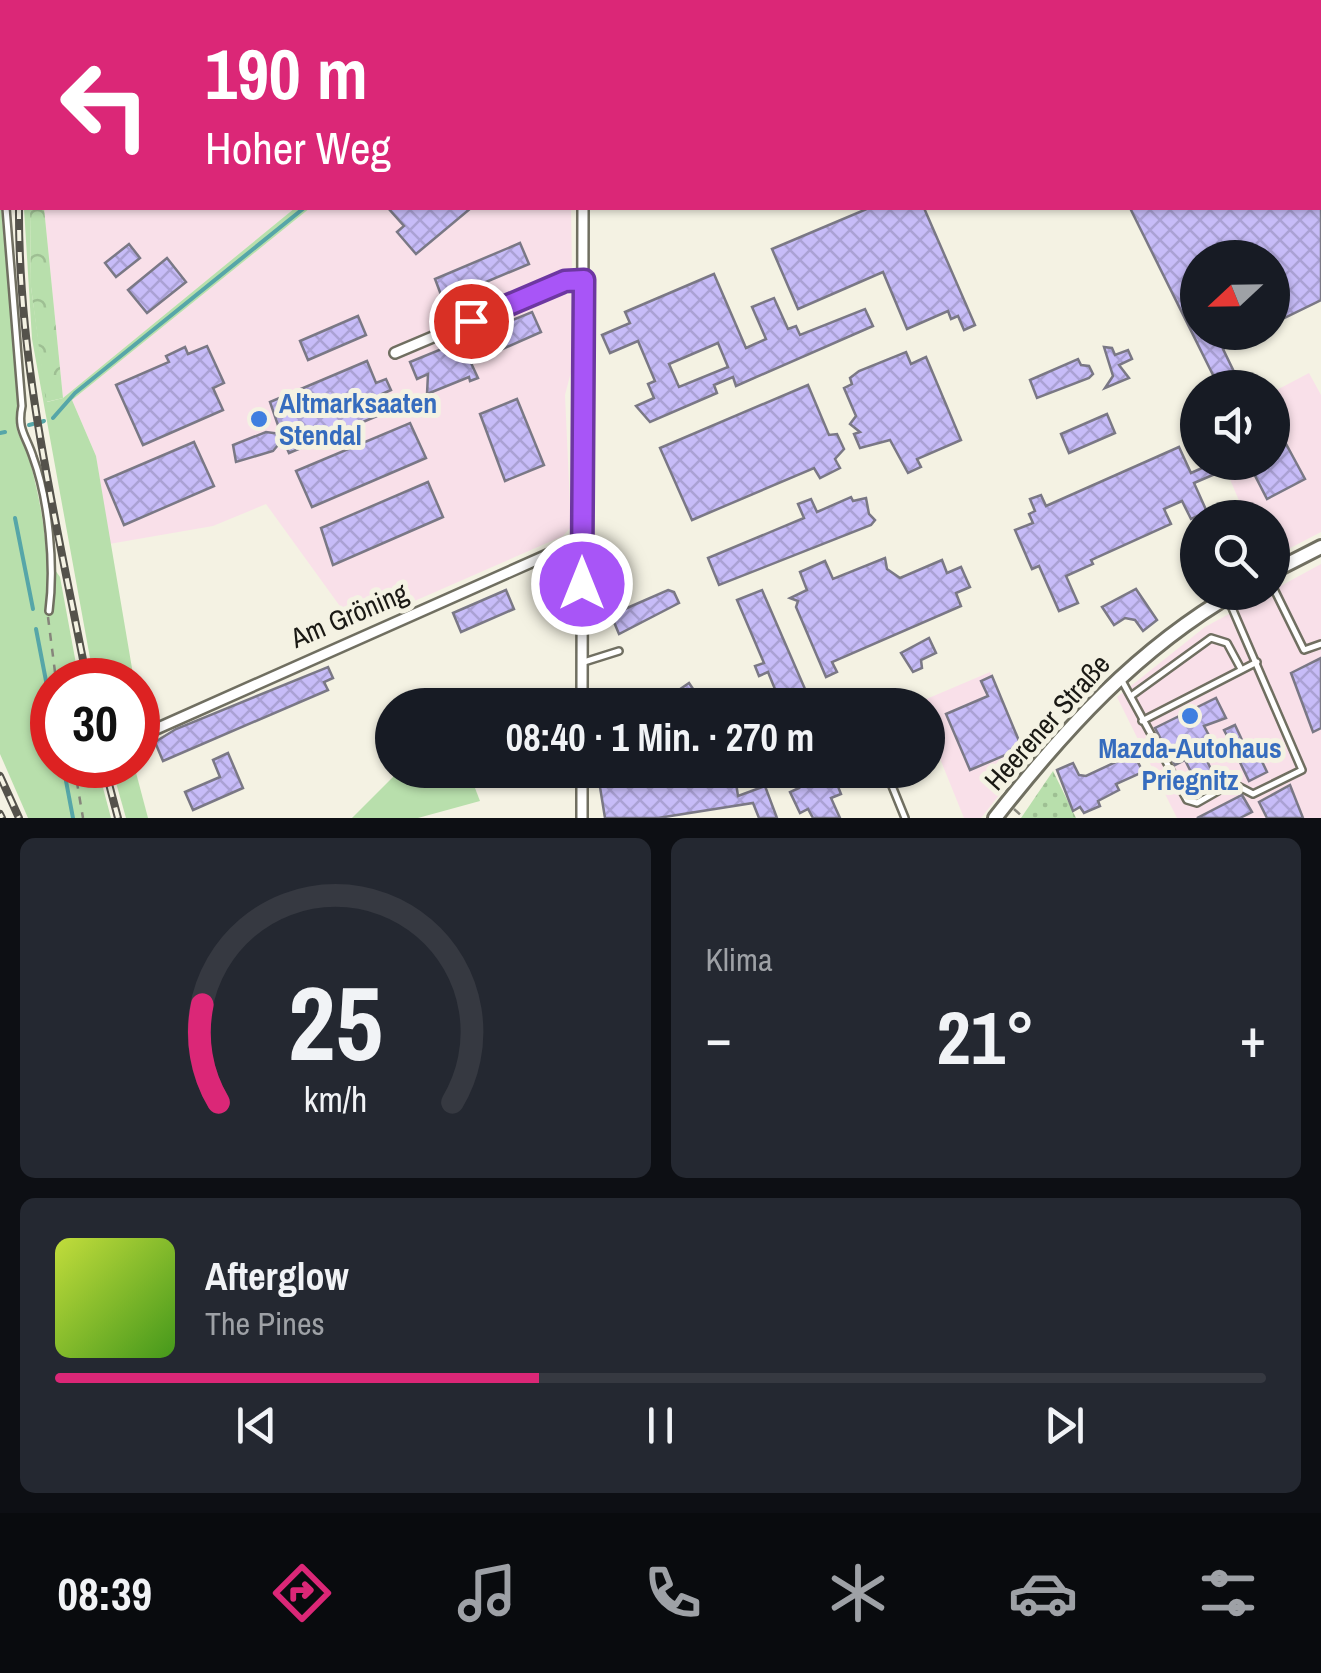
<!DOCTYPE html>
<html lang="de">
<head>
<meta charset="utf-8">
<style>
  :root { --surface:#171b24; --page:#242831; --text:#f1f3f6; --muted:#9ea1a6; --line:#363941; --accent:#db2777 }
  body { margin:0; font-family:"Archivo Narrow",sans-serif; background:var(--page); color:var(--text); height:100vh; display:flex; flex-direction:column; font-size:38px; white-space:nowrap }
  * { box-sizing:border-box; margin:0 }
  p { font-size:32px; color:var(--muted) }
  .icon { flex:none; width:55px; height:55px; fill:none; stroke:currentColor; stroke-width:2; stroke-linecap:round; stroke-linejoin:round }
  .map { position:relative; height:818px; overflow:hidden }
  .details { display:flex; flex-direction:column; gap:20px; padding:20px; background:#0d0f14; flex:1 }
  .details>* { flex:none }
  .top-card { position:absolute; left:0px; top:0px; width:1322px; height:210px; box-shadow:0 2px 8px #0004; background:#db2777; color:#fff; overflow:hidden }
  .needle { width:65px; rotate:248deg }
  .fabs { position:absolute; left:1180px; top:240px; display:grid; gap:20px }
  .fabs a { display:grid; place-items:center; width:110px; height:110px; border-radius:50%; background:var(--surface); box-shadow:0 2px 8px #0004; font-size:50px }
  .speed { position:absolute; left:30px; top:658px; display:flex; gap:20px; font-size:50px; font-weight:700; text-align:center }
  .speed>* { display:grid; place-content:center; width:130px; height:130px; border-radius:50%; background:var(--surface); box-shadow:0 2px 8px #0004; line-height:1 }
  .speed .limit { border:15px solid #d22; background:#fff; color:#111 }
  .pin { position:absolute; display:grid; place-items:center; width:85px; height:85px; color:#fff; margin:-42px; border:5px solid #fff; border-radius:50%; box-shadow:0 2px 10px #0007 }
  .me { position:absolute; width:110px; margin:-55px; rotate:0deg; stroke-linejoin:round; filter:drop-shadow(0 0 8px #0008) }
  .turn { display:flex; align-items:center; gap:35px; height:210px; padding:0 40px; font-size:45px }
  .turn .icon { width:130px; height:130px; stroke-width:2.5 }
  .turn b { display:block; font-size:70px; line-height:85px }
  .big { font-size:75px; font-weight:700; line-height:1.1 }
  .details .widget { flex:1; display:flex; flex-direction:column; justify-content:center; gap:15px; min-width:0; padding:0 35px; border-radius:15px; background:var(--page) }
  .details .dial { align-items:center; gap:0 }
  .dial svg { height:260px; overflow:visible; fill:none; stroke:var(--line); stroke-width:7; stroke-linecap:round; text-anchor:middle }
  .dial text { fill:var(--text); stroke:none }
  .song { display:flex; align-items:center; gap:30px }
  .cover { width:120px; height:120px; border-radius:15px; background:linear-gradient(135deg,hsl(70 70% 55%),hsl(100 70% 35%)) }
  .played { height:10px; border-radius:5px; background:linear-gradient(90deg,var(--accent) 40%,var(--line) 40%) }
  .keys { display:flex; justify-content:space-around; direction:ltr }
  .heat { display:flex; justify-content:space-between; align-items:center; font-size:55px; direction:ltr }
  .details .tiles { flex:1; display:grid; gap:20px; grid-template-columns:1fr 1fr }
  .widget:last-child { grid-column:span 2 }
  .trip { position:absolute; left:375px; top:688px; width:570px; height:100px; border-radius:50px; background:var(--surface); box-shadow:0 2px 8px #0004; font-weight:700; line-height:100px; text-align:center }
  .tabs { display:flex; height:160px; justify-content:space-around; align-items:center; background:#090b0e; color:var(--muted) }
  .tabs .icon { width:70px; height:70px }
  .tabs .active { color:var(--accent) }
  .tabs b { font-size:45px; color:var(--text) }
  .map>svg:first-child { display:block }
</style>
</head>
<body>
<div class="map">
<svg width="1321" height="818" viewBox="0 0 1321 818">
  <defs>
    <pattern id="forest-crowns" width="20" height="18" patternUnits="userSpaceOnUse" patternTransform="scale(2.5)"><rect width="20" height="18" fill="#b8dfac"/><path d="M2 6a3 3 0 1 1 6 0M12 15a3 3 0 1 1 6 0" fill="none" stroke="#9ebf93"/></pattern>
    <pattern id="garden-dots" width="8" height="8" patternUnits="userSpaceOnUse" patternTransform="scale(2.5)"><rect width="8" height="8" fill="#b8dfac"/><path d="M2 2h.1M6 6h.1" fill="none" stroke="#9ebf93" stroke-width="1.8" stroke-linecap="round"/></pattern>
    <pattern id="building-cross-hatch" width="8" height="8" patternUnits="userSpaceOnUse" patternTransform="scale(2.5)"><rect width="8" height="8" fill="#c7bcf8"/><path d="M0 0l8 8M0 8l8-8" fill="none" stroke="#aaa1d4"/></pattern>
  </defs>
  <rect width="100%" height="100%" fill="#f4f2e3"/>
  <g fill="#f9e0e9">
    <polygon points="44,208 295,208 63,398"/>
    <polygon points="310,208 571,208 572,270 496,305 501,315 553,293 571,295 572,368 565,395 571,527 563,536 355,627 266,504 213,526 109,544 96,456 72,400"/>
    <polygon points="1309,373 1321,395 1321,532 1273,557 1272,518 1246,517 1229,477 1237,473 1232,463 1272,462 1273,392"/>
    <polygon points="1321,564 1321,818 1177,818 1117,697 1205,627"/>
    <polygon points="990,672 1027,760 981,818 964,818 928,729 928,705 917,703"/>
  </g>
  <g fill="#b8dfac">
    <path d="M 0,195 L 19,403 C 11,436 22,433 30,462 C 43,509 51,562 46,611 L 52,613 L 55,570 L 60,577 L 79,680 L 52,680 L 52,765 L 97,765 L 111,818 L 28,818 L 0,754 Z"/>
    <polygon points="24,208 30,208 31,287 47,402 63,398 295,208 310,208 72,400 96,456 134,680 94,680 32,339"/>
    <polygon points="111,765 134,765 148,818 126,818"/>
    <polygon points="400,770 468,770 480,801 418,818 352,818"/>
  </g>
  <polygon fill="url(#forest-crowns)" points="30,208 44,208 63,398 46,402 31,287"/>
  <polygon fill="url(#garden-dots)" points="1053,771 1076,818 1021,818"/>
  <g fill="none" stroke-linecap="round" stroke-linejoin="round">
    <g stroke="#56a6a8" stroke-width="4">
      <polyline points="1254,0 1255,2"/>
      <polyline points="1320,134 1321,136"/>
      <polyline points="53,418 75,393 304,208"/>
      <polyline points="41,422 44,421"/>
      <polyline points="29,425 33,424"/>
      <polyline points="0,433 5,432"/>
      <polyline points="15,518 33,609"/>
      <polyline points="36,629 52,712"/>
      <polyline points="63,765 73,818"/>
    </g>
  </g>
  <g fill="url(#building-cross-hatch)" stroke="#7a7885" stroke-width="2.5" fill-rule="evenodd">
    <polygon points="388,208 471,208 416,254 397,232 404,226"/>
    <polygon points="869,208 924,208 975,325 964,330 958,316 951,319 948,311 907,329 883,272 798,309 772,249"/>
    <polygon points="1130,208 1321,208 1321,300 1272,324 1272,258 1198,258 1198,332 1256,332 1223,349 1237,378 1219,387"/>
    <polygon points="520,243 529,264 443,300 435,279"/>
    <polygon points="129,244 140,258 116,277 105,263"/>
    <polygon points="167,258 186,282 147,313 128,290"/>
    <path d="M 714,274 L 746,348 L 766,339 L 752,307 L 774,298 L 788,329 L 796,326 L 800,335 L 865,309 L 873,326 L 736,386 L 733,377 L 714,385 L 717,393 L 650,422 L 636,406 L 654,398 L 648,384 L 655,381 L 638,341 L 610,353 L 602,335 L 630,323 L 625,312 ZM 718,343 L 728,367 L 679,387 L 669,364 Z"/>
    <polygon points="532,312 541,332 471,363 478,378 470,381 469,377 427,394 428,374 417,379 410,362"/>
    <polygon points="358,316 366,335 308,360 300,341"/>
    <polygon points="207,346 224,383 213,388 223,410 143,445 116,385 169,362 166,356 185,347 188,354"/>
    <polygon points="1104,347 1112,348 1115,355 1128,350 1132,359 1119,365 1129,378 1105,388 1113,376"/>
    <polygon points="906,352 911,364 926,357 961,440 917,459 921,467 908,473 890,440 860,448 854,434 860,432 850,424 856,416 844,388 852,384 850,378 859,371"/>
    <polygon points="1078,359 1081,365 1089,366 1093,374 1089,378 1037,398 1030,380"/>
    <polygon points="367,361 376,383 386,379 391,390 382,394 389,411 289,453 283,439 273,451 236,462 233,445 266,432 281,434 270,402"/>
    <polygon points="808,385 829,435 837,434 844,449 835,459 840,468 820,478 814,468 692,520 660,448"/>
    <polygon points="517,399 544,465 505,481 480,414"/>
    <polygon points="1107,414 1115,433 1069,453 1061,434"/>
    <polygon points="1272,418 1305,479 1267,499 1248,462 1272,462"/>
    <polygon points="410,423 426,458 312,507 296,471"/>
    <polygon points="194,442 214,486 124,525 105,480"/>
    <polygon points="1179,447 1191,473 1211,464 1215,474 1194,483 1207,512 1191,519 1182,501 1164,509 1171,524 1091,560 1093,564 1066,576 1078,603 1059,611 1039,566 1032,569 1015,530 1033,523 1029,514 1035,511 1030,499 1041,495 1046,506"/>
    <polygon points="428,482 443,517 333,565 321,528"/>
    <polygon points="851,497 853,501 866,498 869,514 875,520 871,525 719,585 708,558 804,518 798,504 811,499 817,512"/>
    <polygon points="885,558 887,569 900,578 942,560 947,573 961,567 970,587 956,593 961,606 832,662 837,672 826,677 796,607 798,601 790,598 807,590 800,572 825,561 833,579"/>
    <polygon points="1136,589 1157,620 1143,631 1135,620 1125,618 1114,625 1102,607"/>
    <polygon points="506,590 514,609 461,632 453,613"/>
    <polygon points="668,590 674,592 679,603 619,634 611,615"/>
    <polygon points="762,590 805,689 781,704 768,672 759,676 755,666 764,663 737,600"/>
    <polygon points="929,638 936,653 921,660 922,668 913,672 901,653"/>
    <polygon points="1321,658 1321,728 1313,732 1291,673"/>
    <polygon points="328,667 333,678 324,682 328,690 163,761 155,742 176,729"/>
    <polygon points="992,676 1022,748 970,770 946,714 988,696 981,681"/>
    <polygon points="689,683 704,705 657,705"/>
    <polygon points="1216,698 1226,718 1204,726 1214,745 1202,751 1213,773 1196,782 1185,760 1175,765 1155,728"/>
    <polygon points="1235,725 1249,755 1257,751 1267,772 1249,781 1237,756 1229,760 1225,750 1233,747 1224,730"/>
    <polygon points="1127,741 1143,772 1116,784 1119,790 1098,801 1100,806 1084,813 1080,807 1073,811 1057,770 1073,763 1079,775 1086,776 1120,760 1114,748"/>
    <polygon points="228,753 243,788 193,810 185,792 220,777 213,760"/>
    <polygon points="709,770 734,770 738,796 765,786 777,818 759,818 753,803 658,818 605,818 600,787"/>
    <polygon points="791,770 818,770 824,784 835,779 841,794 831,798 840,818 813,818 808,809 800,813 790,792 799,788"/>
    <polygon points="1290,785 1303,818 1267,818 1259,802"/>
    <polygon points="1242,795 1252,812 1240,818 1197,818"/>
  </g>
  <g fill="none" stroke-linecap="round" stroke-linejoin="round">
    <g stroke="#706f61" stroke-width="10">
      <g id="service">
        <polyline points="0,163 2,169"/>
        <path d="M 6,208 L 22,406 C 17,430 26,435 33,457 C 49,500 55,566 49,611"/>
        <polyline points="1272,585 1304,650 1321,644"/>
        <polyline points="584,662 619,651"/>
        <polyline points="1121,679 1187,800 1197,803 1232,783 1253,794 1302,770 1229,601"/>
        <polyline points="1131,696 1211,638 1227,643 1241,669"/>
        <polyline points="1142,721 1257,662"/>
        <polyline points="892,786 905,818"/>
      </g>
    </g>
    <g stroke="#706f61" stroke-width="14">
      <g id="minor">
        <polyline points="585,0 587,2"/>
        <polyline points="629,2 630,0"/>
        <polyline points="395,353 565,281 583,280"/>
        <polyline points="582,705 583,208"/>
        <polyline points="138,737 563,548 582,545"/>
        <polyline points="582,770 582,818"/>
      </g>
    </g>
    <g stroke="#706f61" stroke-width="18">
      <g id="secondary">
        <polyline points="34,2 35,0"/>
        <polyline points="0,95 2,89"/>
        <polyline points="1272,572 1321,547"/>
        <path d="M 995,818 C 1064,730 1137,649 1236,592"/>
      </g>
    </g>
    <g stroke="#86857b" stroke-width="2.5" stroke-dasharray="8 8" stroke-linecap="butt">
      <polyline points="17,2 18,0"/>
      <polyline points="1320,19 1321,18"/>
      <polyline points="0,50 2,43"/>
      <polyline points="48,617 56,680"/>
      <polyline points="74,765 83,818"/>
      <polyline points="1014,809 1024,818"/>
    </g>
    <use href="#service" stroke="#fff" stroke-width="5"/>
    <use href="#minor" stroke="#fff" stroke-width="9"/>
    <use href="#secondary" stroke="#fff" stroke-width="12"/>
    <g stroke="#54524b" stroke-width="8">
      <g id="rail">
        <polyline points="55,2 56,0"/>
        <path d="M 19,208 C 18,367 57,524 87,680"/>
        <polyline points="104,765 118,818"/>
        <polyline points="0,776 19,818"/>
        <polyline points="0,814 2,818"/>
      </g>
    </g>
    <use href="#rail" stroke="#f4f2e3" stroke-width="4" stroke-dasharray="11" stroke-linecap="butt"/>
  </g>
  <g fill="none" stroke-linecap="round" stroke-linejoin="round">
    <g stroke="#6d37a1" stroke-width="25">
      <polyline id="route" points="471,321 565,281 584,280 582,584"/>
    </g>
    <use href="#route" stroke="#a855f7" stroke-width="18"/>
  </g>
  <g fill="#3f7fe0" stroke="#f4f2e3" stroke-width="4">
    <circle cx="259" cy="419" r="10"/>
    <circle cx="1190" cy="716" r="10"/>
  </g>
  <g text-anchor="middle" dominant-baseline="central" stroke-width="10" stroke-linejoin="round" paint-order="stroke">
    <g font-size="28" font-weight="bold" fill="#366cbe" stroke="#f4f2e3" text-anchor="start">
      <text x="279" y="403">Altmarksaaten<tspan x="279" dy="32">Stendal</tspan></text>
      <text x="1190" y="748" text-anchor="middle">Mazda-Autohaus<tspan x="1190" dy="32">Priegnitz</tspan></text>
    </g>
    <g font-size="28" fill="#1a1914" stroke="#f4f2e3">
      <text transform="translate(349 615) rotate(-23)">Am Gröning</text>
      <text transform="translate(1047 722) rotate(-48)">Heerener Straße</text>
    </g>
  </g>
</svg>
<div class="fabs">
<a><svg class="needle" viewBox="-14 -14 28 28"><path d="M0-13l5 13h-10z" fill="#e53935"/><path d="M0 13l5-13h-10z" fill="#9ea1a6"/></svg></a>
<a><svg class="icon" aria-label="sound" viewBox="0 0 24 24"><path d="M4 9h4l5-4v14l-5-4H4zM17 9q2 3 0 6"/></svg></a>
<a><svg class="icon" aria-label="search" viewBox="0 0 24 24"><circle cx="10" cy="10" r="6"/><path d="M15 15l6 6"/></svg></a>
</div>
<div class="speed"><div class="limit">30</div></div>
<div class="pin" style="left:471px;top:321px;background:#d93025"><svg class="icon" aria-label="arrive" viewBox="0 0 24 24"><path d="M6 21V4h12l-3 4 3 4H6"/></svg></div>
<svg class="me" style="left:582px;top:584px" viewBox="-20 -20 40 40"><circle r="17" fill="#a855f7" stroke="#fff" stroke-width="3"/><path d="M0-11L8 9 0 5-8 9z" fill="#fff"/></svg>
<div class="trip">08:40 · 1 Min. · 270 m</div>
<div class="top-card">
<div class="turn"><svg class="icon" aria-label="left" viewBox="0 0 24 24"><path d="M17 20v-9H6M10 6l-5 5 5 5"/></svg><div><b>190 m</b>Hoher Weg</div></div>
</div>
</div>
<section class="details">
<div class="tiles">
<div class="widget dial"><svg viewBox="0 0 100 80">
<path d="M14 69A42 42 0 1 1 86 69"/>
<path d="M14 69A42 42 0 0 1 9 39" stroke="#db2777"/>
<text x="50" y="56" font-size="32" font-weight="700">25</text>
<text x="50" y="72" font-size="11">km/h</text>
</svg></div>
<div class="widget"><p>Klima</p>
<div class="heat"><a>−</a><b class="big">21°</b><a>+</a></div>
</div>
<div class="widget">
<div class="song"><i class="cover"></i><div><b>Afterglow</b><p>The Pines</p></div></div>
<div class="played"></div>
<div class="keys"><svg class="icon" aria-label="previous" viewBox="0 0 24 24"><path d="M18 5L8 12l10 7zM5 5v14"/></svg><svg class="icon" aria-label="pause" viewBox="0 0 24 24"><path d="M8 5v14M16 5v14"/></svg><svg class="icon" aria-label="next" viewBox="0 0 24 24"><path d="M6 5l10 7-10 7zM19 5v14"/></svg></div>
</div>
</div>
</section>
<nav class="tabs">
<b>08:39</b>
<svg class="icon active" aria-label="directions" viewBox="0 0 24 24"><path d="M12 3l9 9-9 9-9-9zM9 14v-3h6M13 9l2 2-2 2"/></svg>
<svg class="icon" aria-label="music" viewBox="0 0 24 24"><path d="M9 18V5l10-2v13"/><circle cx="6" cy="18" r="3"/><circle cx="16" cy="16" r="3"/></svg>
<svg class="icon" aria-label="phone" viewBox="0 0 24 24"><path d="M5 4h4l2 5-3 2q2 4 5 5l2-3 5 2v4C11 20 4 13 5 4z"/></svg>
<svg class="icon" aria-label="climate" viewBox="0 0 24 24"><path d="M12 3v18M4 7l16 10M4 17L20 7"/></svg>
<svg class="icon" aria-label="car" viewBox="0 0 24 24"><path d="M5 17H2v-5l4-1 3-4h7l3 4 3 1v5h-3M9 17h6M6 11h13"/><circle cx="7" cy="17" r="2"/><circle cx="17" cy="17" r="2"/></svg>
<svg class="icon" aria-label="filters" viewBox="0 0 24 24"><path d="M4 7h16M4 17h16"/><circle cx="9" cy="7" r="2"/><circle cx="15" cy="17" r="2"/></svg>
</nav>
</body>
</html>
